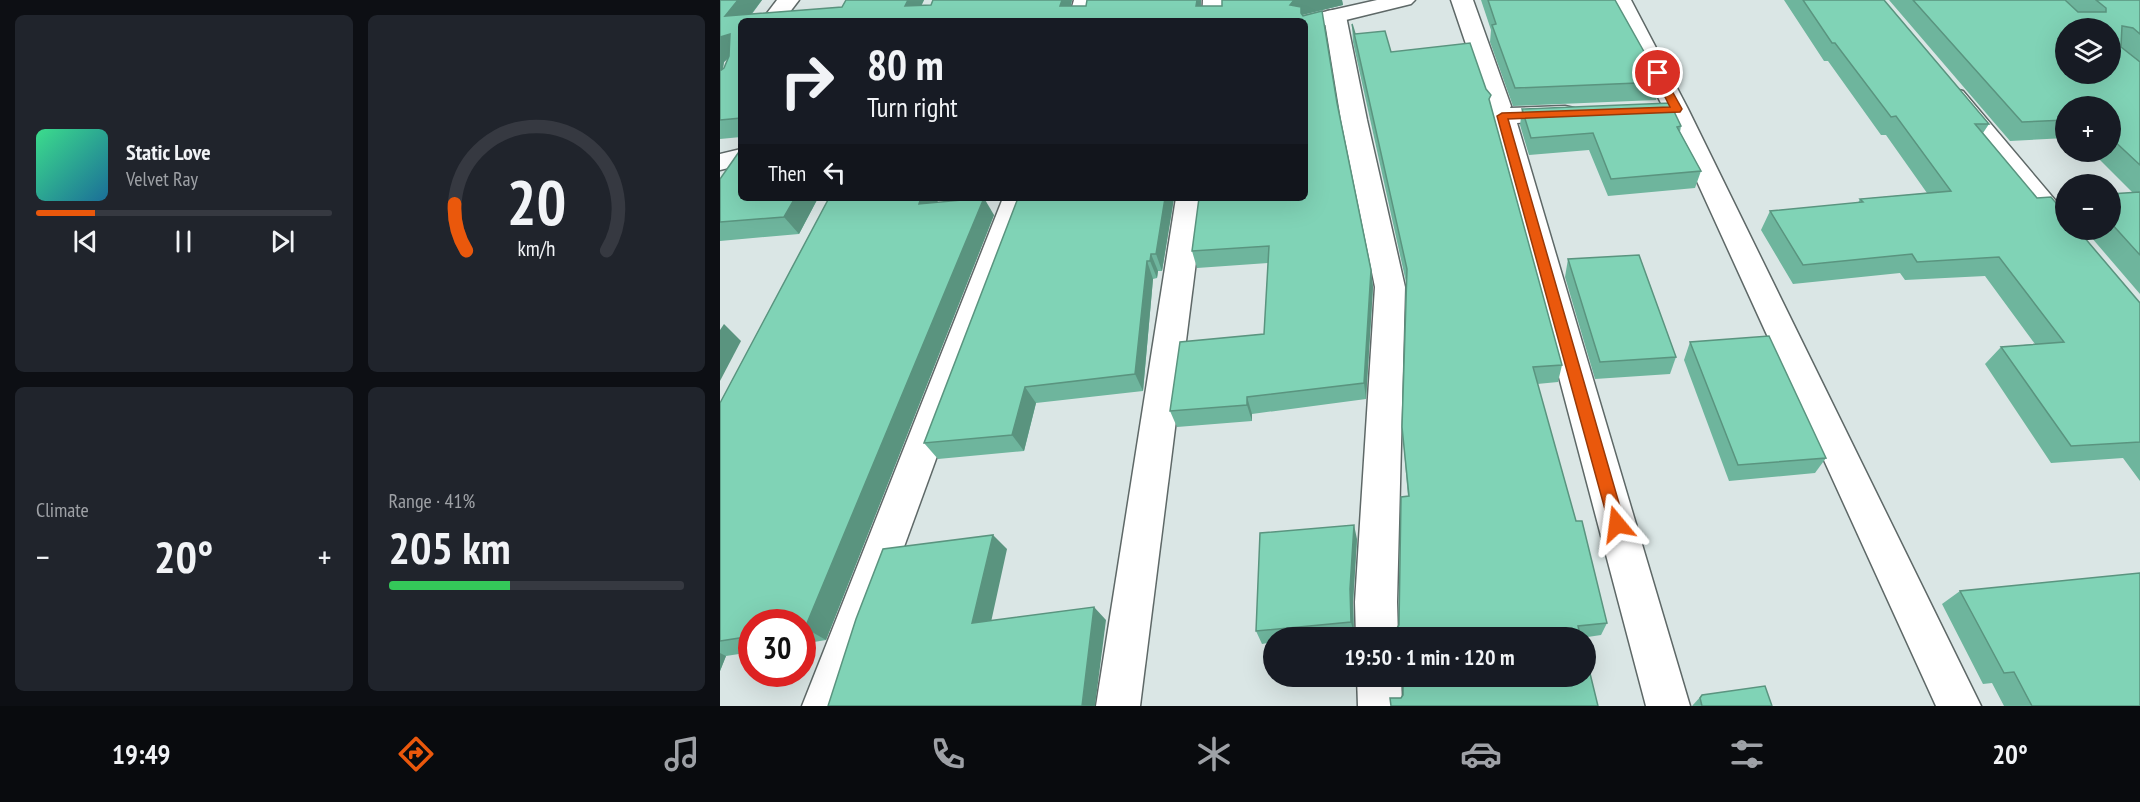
<!DOCTYPE html>
<html lang="en">
<head>
<meta charset="utf-8">
<style>
  :root { --surface:#171b24; --page:#20242c; --text:#f1f3f6; --muted:#9ea1a6; --line:#363941; --accent:#ea580c }
  body { margin:0; font-family:"PT Sans Narrow",sans-serif; background:var(--page); color:var(--text); height:100vh; display:flex; flex-direction:column; font-size:22px; white-space:nowrap }
  * { box-sizing:border-box; margin:0 }
  p { font-size:20px; color:var(--muted) }
  .icon { flex:none; width:33px; height:33px; fill:none; stroke:currentColor; stroke-width:2; stroke-linecap:round; stroke-linejoin:round }
  .map { position:relative; flex:1; overflow:hidden }
  .sheet { display:flex; flex-direction:column; gap:15px; padding:15px; background:#0d0f14; width:720px }
  .sheet>* { flex:none }
  .top-card { position:absolute; left:18px; top:18px; width:570px; height:183px; border-radius:9px; box-shadow:0 6px 24px #0002; background:#171b24; color:var(--text); overflow:hidden }
  .tools { position:absolute; left:1335px; top:18px; display:grid; gap:12px }
  .tools a { display:grid; place-items:center; width:66px; height:66px; border-radius:50%; background:var(--surface); box-shadow:0 6px 24px #0002; font-size:30px }
  .speed { position:absolute; left:18px; top:609px; display:flex; gap:12px; font-size:30px; font-weight:700; text-align:center }
  .speed>* { display:grid; place-content:center; width:78px; height:78px; border-radius:50%; background:var(--surface); box-shadow:0 6px 24px #0002; line-height:1 }
  .speed .limit { border:9px solid #d22; background:#fff; color:#111 }
  .pin { position:absolute; display:grid; place-items:center; width:51px; height:51px; color:#fff; margin:-26px; border:3px solid #fff; border-radius:50%; box-shadow:0 2px 6px #0007 }
  .me { position:absolute; width:66px; margin:-33px; rotate:344deg; stroke-linejoin:round; filter:drop-shadow(0 0 4px #0008) }
  .turn { display:flex; align-items:center; gap:21px; height:126px; padding:0 30px; font-size:27px }
  .turn .icon { width:78px; height:78px; stroke-width:2.5 }
  .turn b { display:block; font-size:42px; line-height:51px }
  .then { display:flex; align-items:center; height:57px; padding:0 30px; background:#0003; gap:12px; font-size:22px }
  .big { font-size:45px; font-weight:700; line-height:1.1 }
  .sheet .card { flex:1; display:flex; flex-direction:column; justify-content:center; gap:9px; min-width:0; padding:0 21px; border-radius:9px; background:var(--page) }
  .sheet .dial { align-items:center; gap:0 }
  .dial svg { height:156px; overflow:visible; fill:none; stroke:var(--line); stroke-width:7; stroke-linecap:round; text-anchor:middle }
  .dial text { fill:var(--text); stroke:none }
  .song { display:flex; align-items:center; gap:18px }
  .cover { width:72px; height:72px; border-radius:9px; background:linear-gradient(135deg,hsl(150 70% 55%),hsl(200 70% 35%)) }
  .played { height:6px; border-radius:3px; background:linear-gradient(90deg,var(--accent) 20%,var(--line) 20%) }
  .keys { display:flex; justify-content:space-around; direction:ltr }
  .heat { display:flex; justify-content:space-between; align-items:center; font-size:33px; direction:ltr }
  .charge { height:9px; border-radius:4px; background:linear-gradient(90deg,#34c759 41%,var(--line) 0) }
  .sheet .tiles { flex:1; display:grid; gap:15px; grid-template-columns:repeat(2,1fr) }
  .trip { position:absolute; left:543px; top:627px; width:333px; height:60px; border-radius:30px; background:var(--surface); box-shadow:0 6px 24px #0002; font-weight:700; line-height:60px; text-align:center }
  .tabs { display:flex; height:96px; justify-content:space-around; align-items:center; background:#090b0e; color:var(--muted) }
  .tabs .icon { width:42px; height:42px }
  .tabs .current { color:var(--accent) }
  .tabs b { font-size:27px; color:var(--text) }
  main { display:flex; flex:1; min-height:0 }
  .map>svg:first-child { display:block }
</style>
</head>
<body>
<main>
<section class="sheet">
<div class="tiles">
<div class="card">
<div class="song"><i class="cover"></i><div><b>Static Love</b><p>Velvet Ray</p></div></div>
<div class="played"></div>
<div class="keys"><svg class="icon" aria-label="previous" viewBox="0 0 24 24"><path d="M18 5L8 12l10 7zM5 5v14"/></svg><svg class="icon" aria-label="pause" viewBox="0 0 24 24"><path d="M8 5v14M16 5v14"/></svg><svg class="icon" aria-label="next" viewBox="0 0 24 24"><path d="M6 5l10 7-10 7zM19 5v14"/></svg></div>
</div>
<div class="card dial"><svg viewBox="0 0 100 80">
<path d="M14 69A42 42 0 1 1 86 69"/>
<path d="M14 69A42 42 0 0 1 8 45" stroke="#ea580c"/>
<text x="50" y="56" font-size="32" font-weight="700">20</text>
<text x="50" y="72" font-size="11">km/h</text>
</svg></div>
<div class="card"><p>Climate</p>
<div class="heat"><a>−</a><b class="big">20°</b><a>+</a></div>
</div>
<div class="card"><p>Range · 41%</p><b class="big">205 km</b><div class="charge"></div></div>
</div>
</section>
<div class="map">
<svg width="1420" height="706" viewBox="0 0 1420 706">
  <rect width="100%" height="100%" fill="#dae6e5"/>
  <g fill="none" stroke-linecap="round" stroke-linejoin="round">
    <g stroke="#5e6867" stroke-width="3">
      <g id="minor">
        <polygon points="57,0 79,0 63,21 41,21"/>
        <polygon points="354,0 376,0 370,21 348,21"/>
        <polygon points="483,0 505,0 504,21 482,21"/>
        <polygon points="731,0 753,0 791,106 790,108 845,106 854,108 857,113 854,118 797,123 970,706 926,706 770,116 772,112 767,106"/>
        <polygon points="889,0 911,0 968,109 1261,706 1216,706 944,109"/>
        <polygon points="615,10 623,11 626,16 647,120 685,287 677,602 678,638 636,638 635,602 655,287 621,120 604,16 607,11"/>
        <polygon points="1234,89 1243,91 1346,213 1346,230 1358,230 1360,233 1356,240 1346,243 1336,240 1222,96 1225,91"/>
        <polygon points="283,198 311,198 126,706 82,706"/>
        <polygon points="456,198 484,198 420,706 376,706"/>
        <polygon points="637,676 681,676 682,706 638,706"/>
      </g>
    </g>
    <g stroke="#5e6867" stroke-width="3">
      <g id="tertiary">
        <polygon points="657,0 695,0 691,4 585,30 585,21 575,21 577,18"/>
        <polygon points="21,149 21,165 0,170 0,154"/>
      </g>
    </g>
    <use href="#minor" fill="#fff" fill-rule="evenodd"/>
    <use href="#tertiary" fill="#fff" fill-rule="evenodd"/>
  </g>
  <g fill="#6eb59d" fill-rule="evenodd">
    <path d="M 0,0 L 42,0 L 32,14 L 122,7 L 126,0 L 204,0 L 201,6 L 211,5 L 213,0 L 352,0 L 351,6 L 366,6 L 367,0 L 481,0 L 481,6 L 502,6 L 502,0 L 622,0 L 623,5 L 582,15 L 583,16 L 602,11 L 617,103 L 651,270 L 653,287 L 646,399 L 532,414 L 532,421 L 457,427 L 450,411 L 460,342 L 544,334 L 548,263 L 477,268 L 472,251 L 479,198 L 585,198 L 585,21 L 21,21 L 21,137 L 0,139 ZM 8,58 L 4,68 L 3,69 L 4,62 Z"/>
    <polygon points="761,0 895,0 941,82 936,100 793,106 770,42 771,30"/>
    <polygon points="1064,0 1164,0 1269,124 1263,133 1317,198 1420,303 1420,481 1403,458 1331,463 1265,364 1281,347 1315,344 1265,276 1185,280 1180,273 1073,284 1041,230 1050,211 1138,203 1140,199 1207,193 1166,135 1161,135 1108,61 1104,61"/>
    <polygon points="1169,0 1420,0 1420,294 1365,230 1390,230 1390,194 1413,193 1372,152 1390,152 1390,106 1346,106 1346,138 1290,141"/>
    <polygon points="632,24 635,34 770,102 842,365 838,382 817,384 856,521 887,623 881,635 861,638 677,628 679,625 688,497 682,427 686,282 633,42"/>
    <polygon points="802,109 961,126 960,132 981,171 975,188 888,196 869,150 809,155 800,125"/>
    <polygon points="0,179 21,198 98,198 79,234 0,241"/>
    <polygon points="109,198 219,198 217,202 274,215 106,640 82,644 82,622 32,622 32,652 6,656 0,671 0,403"/>
    <polygon points="454,198 442,271 438,271 437,278 433,279 423,391 316,403 304,451 218,459 204,443"/>
    <polygon points="848,259 956,357 950,374 875,379 845,277"/>
    <polygon points="970,342 1106,458 1095,473 1009,481 964,360"/>
    <polygon points="637,539 633,602 634,634 603,638 554,638 554,642 542,644 536,631"/>
    <polygon points="1240,591 1420,706 1284,706 1272,683 1263,684 1222,604"/>
    <polygon points="982,695 1052,706 972,706"/>
  </g>
  <g fill="#5a947f">
    <polygon points="18,0 42,0 26,21 5,16"/>
    <polygon points="188,0 204,0 194,21 185,6"/>
    <polygon points="342,0 352,0 347,21 340,6"/>
    <polygon points="477,0 481,0 480,21 476,6"/>
    <polygon points="574,0 622,0 623,5 582,15 570,5"/>
    <polygon points="10,34 13,54 4,62 0,82 0,37"/>
    <polygon points="75,198 98,198 79,234 64,217"/>
    <polygon points="201,198 219,198 210,221 199,204"/>
    <polygon points="264,198 274,215 106,640 85,628"/>
    <polygon points="445,198 454,198 442,271 436,254"/>
    <polygon points="431,254 438,271 437,278 430,261"/>
    <polygon points="427,261 433,279 423,391 415,374"/>
    <polygon points="651,270 653,287 646,399 644,383"/>
    <polygon points="4,324 21,341 0,381 0,330"/>
    <polygon points="305,387 316,403 304,451 292,435"/>
    <polygon points="527,397 532,414 532,421 527,405"/>
    <polygon points="634,525 637,539 633,602 634,634 631,622 630,589"/>
    <polygon points="273,535 287,549 268,636 252,623"/>
    <polygon points="374,607 386,620 375,706 362,706"/>
    <polygon points="0,653 6,656 0,671"/>
  </g>
  <g fill="#80d3b6" stroke="#5a947f" stroke-width="1.5" fill-rule="evenodd">
    <polygon points="0,0 18,0 5,16 122,7 126,0 188,0 185,6 211,5 213,0 342,0 340,6 366,6 367,0 477,0 476,6 502,6 502,0 574,0 570,5 581,7 581,13 583,16 602,11 617,103 651,270 644,383 527,397 527,405 450,411 460,342 544,334 549,246 472,251 479,198 585,198 585,21 21,21 21,118 0,120 0,71 4,68 9,56 10,34 0,37"/>
    <polygon points="768,0 895,0 941,82 795,88 772,25 776,24"/>
    <polygon points="1083,0 1164,0 1269,124 1255,124 1317,198 1331,197 1346,215 1346,230 1358,230 1420,303 1420,442 1351,446 1281,347 1344,342 1279,257 1197,262 1192,254 1083,265 1050,211 1143,202 1140,199 1231,191 1176,116 1171,117 1115,43 1112,43"/>
    <path d="M 1193,0 L 1345,0 L 1358,12 L 1386,12 L 1386,8 L 1376,0 L 1420,0 L 1420,34 L 1413,28 L 1402,26 L 1401,47 L 1420,62 L 1420,165 L 1390,137 L 1390,106 L 1346,106 L 1346,120 L 1302,122 ZM 1346,28 L 1390,28 L 1390,74 L 1346,74 Z"/>
    <polygon points="632,24 635,34 665,31 671,52 750,43 766,89 771,95 769,99 842,365 813,367 856,521 862,521 887,623 858,626 861,638 665,638 664,628 677,628 679,625 681,497 689,496 682,427 687,269"/>
    <polygon points="950,103 961,126 957,127 981,171 891,179 873,133 811,138 802,109"/>
    <polygon points="21,149 21,198 75,198 64,217 0,222 0,179"/>
    <polygon points="1420,192 1420,255 1390,222 1390,194"/>
    <polygon points="109,198 201,198 199,204 264,198 85,628 82,628 82,622 32,622 32,636 0,641 0,403"/>
    <polygon points="298,198 445,198 436,254 431,254 430,261 427,261 415,374 305,387 292,435 204,443"/>
    <polygon points="919,255 956,357 880,362 848,259"/>
    <polygon points="1049,336 1106,458 1018,465 970,342"/>
    <polygon points="634,525 630,589 631,622 536,631 540,533"/>
    <polygon points="273,535 252,623 374,607 362,706 108,706 136,619 163,549"/>
    <polygon points="1420,573 1420,706 1312,706 1294,672 1284,673 1240,591"/>
    <polygon points="866,657 878,706 671,706 670,698 681,698 683,695 683,676 866,676"/>
    <polygon points="1045,686 1052,706 982,706 980,698 982,695"/>
  </g>
  <polygon fill="#ea580c" stroke="#983908" stroke-width="1.5" points="938,70 942,73 962,109 960,112 788,119 905,524 903,530 897,532 891,530 889,524 777,116 782,113 950,107 933,73"/>
</svg>
<div class="tools">
<a><svg class="icon" aria-label="layers" viewBox="0 0 24 24"><path d="M12 4l9 5-9 5-9-5zM3 14l9 5 9-5"/></svg></a>
<a>+</a>
<a>−</a>
</div>
<div class="speed"><div class="limit">30</div></div>
<div class="pin" style="left:938px;top:73px;background:#d93025"><svg class="icon" aria-label="arrive" viewBox="0 0 24 24"><path d="M6 21V4h12l-3 4 3 4H6"/></svg></div>
<svg class="me" style="left:897px;top:524px" viewBox="-20 -20 40 40"><path d="M0-17L14 15 0 8-14 15z" fill="#ea580c" stroke="#fff" stroke-width="4"/></svg>
<div class="trip">19:50 · 1 min · 120 m</div>
<div class="top-card">
<div class="turn"><svg class="icon" aria-label="right" viewBox="0 0 24 24"><path d="M7 20v-9h11M14 6l5 5-5 5"/></svg><div><b>80 m</b>Turn right</div></div>
<div class="then">Then<svg class="icon" aria-label="left" viewBox="0 0 24 24"><path d="M17 20v-9H6M10 6l-5 5 5 5"/></svg></div>
</div>
</div>
</main>
<nav class="tabs">
<b>19:49</b>
<svg class="icon current" aria-label="directions" viewBox="0 0 24 24"><path d="M12 3l9 9-9 9-9-9zM9 14v-3h6M13 9l2 2-2 2"/></svg>
<svg class="icon" aria-label="music" viewBox="0 0 24 24"><path d="M9 18V5l10-2v13"/><circle cx="6" cy="18" r="3"/><circle cx="16" cy="16" r="3"/></svg>
<svg class="icon" aria-label="phone" viewBox="0 0 24 24"><path d="M5 4h4l2 5-3 2q2 4 5 5l2-3 5 2v4C11 20 4 13 5 4z"/></svg>
<svg class="icon" aria-label="climate" viewBox="0 0 24 24"><path d="M12 3v18M4 7l16 10M4 17L20 7"/></svg>
<svg class="icon" aria-label="car" viewBox="0 0 24 24"><path d="M5 17H2v-5l4-1 3-4h7l3 4 3 1v5h-3M9 17h6M6 11h13"/><circle cx="7" cy="17" r="2"/><circle cx="17" cy="17" r="2"/></svg>
<svg class="icon" aria-label="filters" viewBox="0 0 24 24"><path d="M4 7h16M4 17h16"/><circle cx="9" cy="7" r="2"/><circle cx="15" cy="17" r="2"/></svg>
<b>20°</b>
</nav>
</body>
</html>
